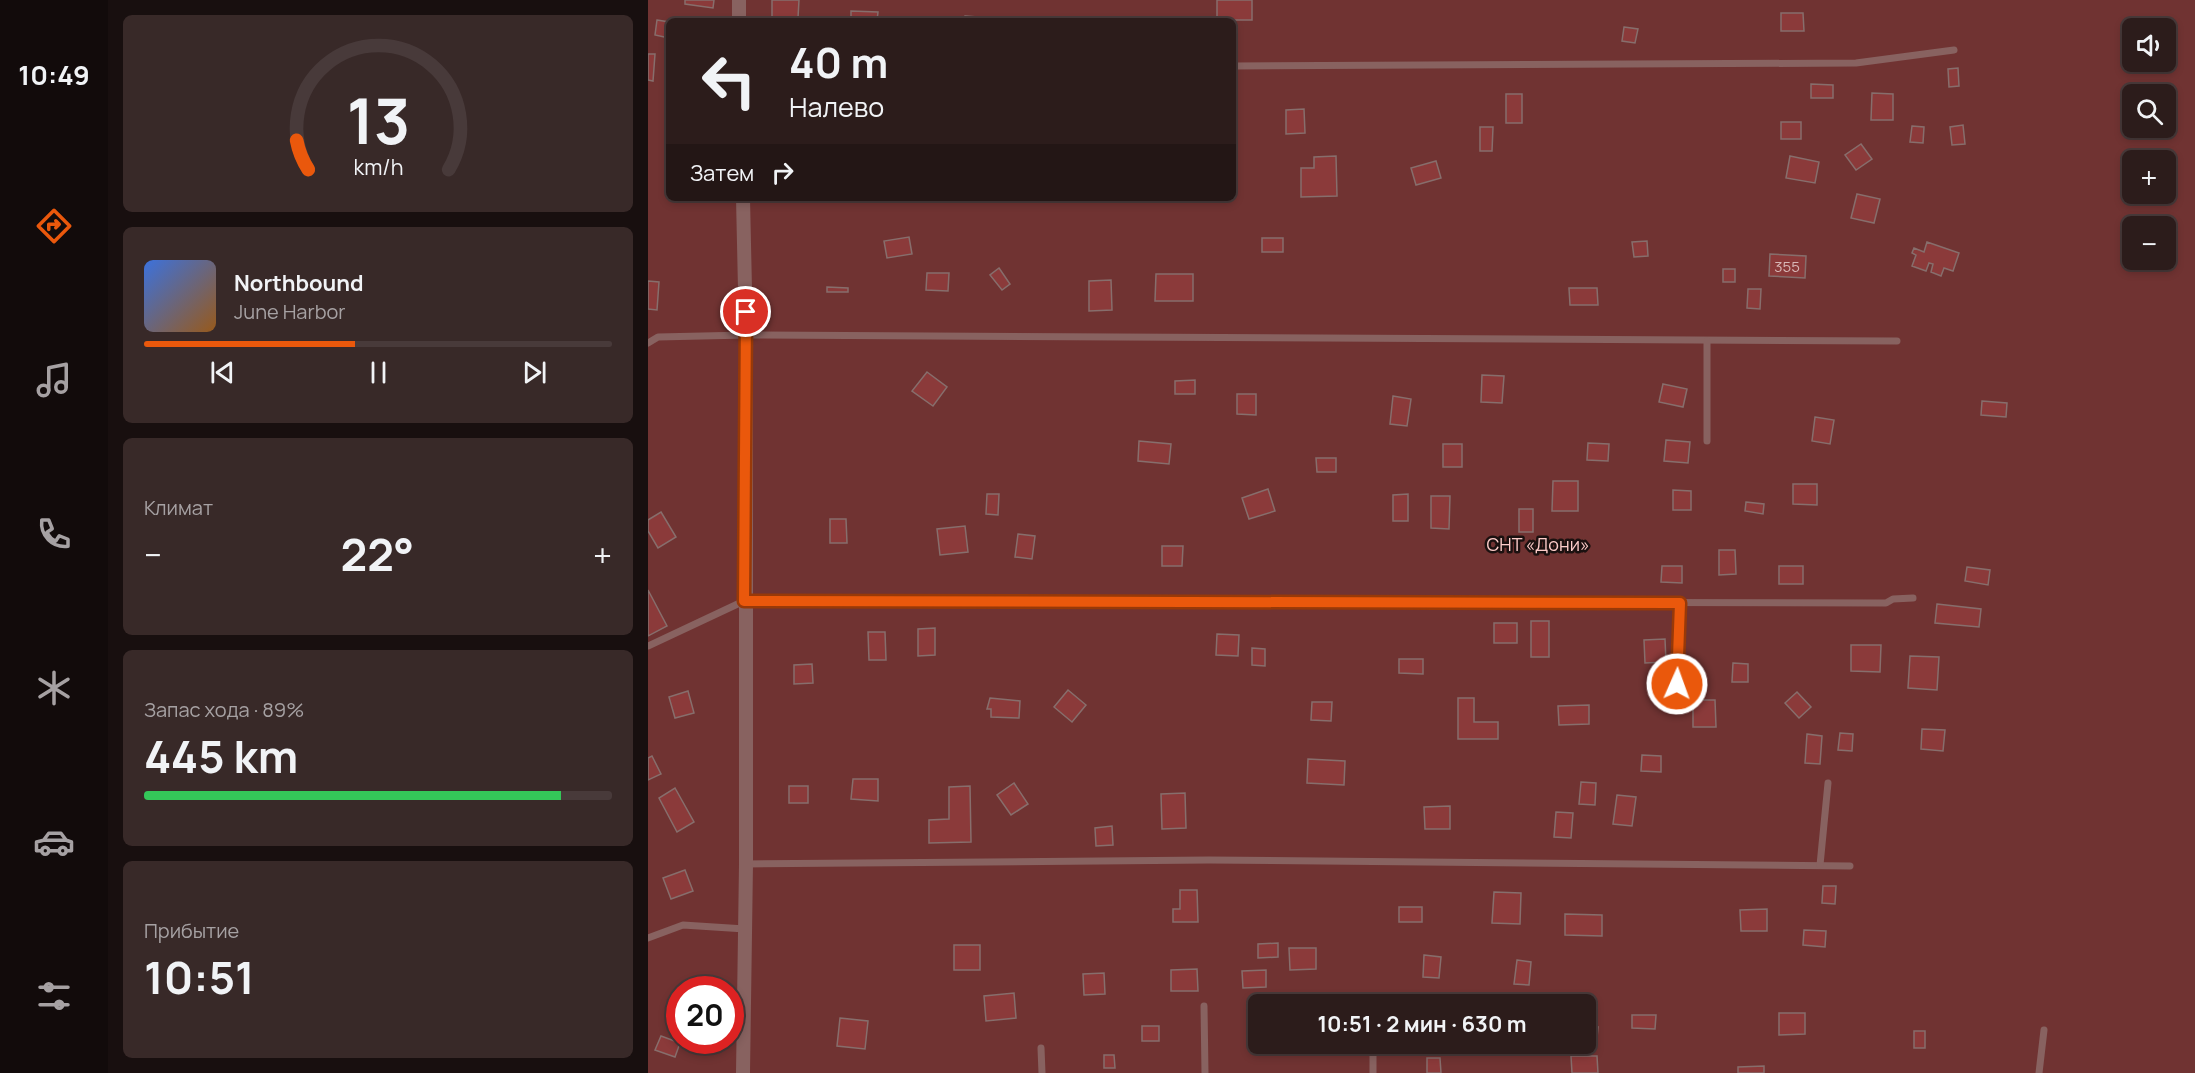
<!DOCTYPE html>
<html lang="ru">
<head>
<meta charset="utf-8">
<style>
  :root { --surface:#2c1c1b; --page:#382928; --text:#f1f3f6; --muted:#a6a1a3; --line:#483a3a; --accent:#ea580c }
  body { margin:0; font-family:Manrope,sans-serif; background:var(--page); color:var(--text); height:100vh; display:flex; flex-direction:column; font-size:22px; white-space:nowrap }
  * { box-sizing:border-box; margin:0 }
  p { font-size:20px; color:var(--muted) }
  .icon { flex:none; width:33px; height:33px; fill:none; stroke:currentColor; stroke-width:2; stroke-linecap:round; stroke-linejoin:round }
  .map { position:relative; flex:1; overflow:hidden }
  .panel { display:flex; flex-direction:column; gap:15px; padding:15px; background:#180f0f; width:540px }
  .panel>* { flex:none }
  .guide { position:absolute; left:18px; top:18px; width:570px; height:183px; border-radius:9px; box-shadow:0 3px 9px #0003,0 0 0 2px var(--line); background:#2c1c1b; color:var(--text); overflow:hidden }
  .fabs { position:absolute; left:1474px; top:18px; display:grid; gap:12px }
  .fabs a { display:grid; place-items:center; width:54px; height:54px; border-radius:9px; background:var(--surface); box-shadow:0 3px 9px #0003,0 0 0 2px var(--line); font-size:30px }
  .speed { position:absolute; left:18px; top:976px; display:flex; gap:12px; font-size:30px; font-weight:700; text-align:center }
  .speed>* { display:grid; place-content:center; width:78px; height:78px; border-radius:50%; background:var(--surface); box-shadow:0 3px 9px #0003,0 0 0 2px var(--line); line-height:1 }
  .speed .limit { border:9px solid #d22; background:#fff; color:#111 }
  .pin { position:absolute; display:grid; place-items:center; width:51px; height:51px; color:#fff; margin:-26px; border:3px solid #fff; border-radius:50%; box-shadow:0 2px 6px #0007 }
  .me { position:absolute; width:66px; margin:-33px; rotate:2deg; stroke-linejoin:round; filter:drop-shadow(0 0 4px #0008) }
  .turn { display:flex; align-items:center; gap:21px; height:126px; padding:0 24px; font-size:27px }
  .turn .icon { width:78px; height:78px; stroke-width:2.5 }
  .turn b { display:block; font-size:42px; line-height:51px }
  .then { display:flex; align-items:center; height:57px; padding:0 24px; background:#0003; gap:12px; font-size:22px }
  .big { font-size:45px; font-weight:700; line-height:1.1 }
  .panel .widget { flex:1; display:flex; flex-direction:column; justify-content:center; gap:9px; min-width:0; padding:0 21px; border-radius:9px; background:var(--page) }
  .panel .dial { align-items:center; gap:0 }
  .dial svg { height:156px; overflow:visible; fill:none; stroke:var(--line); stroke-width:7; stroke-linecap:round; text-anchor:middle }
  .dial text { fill:var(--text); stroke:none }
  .song { display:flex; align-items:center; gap:18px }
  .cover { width:72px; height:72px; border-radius:9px; background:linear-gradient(135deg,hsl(220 70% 55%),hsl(30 70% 35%)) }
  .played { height:6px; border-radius:3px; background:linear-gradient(90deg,var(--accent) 45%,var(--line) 45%) }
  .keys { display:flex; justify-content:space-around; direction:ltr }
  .heat { display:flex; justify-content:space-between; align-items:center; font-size:33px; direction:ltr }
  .charge { height:9px; border-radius:4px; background:linear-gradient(90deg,#34c759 89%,var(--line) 0) }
  .trip { position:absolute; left:600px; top:994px; width:348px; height:60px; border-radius:9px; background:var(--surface); box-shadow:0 3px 9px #0003,0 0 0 2px var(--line); font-weight:700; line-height:60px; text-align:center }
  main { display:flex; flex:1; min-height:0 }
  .menu { display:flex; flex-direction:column; width:108px; justify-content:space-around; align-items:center; background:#120b0b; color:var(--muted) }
  .menu .icon { width:42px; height:42px }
  .menu .selected { color:var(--accent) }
  .menu b { font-size:27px; color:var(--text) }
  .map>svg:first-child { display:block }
</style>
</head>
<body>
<main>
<nav class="menu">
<b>10:49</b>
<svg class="icon selected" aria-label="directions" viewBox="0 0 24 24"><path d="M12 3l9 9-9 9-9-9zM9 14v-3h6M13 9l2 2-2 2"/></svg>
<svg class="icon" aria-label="music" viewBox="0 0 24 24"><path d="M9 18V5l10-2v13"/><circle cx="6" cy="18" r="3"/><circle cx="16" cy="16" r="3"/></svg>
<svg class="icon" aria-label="phone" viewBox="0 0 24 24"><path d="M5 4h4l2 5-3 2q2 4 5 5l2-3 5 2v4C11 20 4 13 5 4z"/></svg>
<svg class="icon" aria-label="climate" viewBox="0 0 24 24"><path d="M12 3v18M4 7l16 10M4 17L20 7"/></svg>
<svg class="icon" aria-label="car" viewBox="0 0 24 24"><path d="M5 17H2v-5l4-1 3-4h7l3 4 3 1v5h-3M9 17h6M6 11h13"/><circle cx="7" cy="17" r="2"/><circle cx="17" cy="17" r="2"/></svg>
<svg class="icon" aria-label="filters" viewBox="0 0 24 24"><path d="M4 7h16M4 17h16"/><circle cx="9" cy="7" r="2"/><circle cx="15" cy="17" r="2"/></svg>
</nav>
<section class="panel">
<div class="widget dial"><svg viewBox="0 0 100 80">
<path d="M14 69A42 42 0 1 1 86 69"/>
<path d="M14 69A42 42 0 0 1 8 54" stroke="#ea580c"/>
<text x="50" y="56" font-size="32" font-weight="700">13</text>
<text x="50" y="72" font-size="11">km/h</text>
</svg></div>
<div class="widget">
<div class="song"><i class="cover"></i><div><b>Northbound</b><p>June Harbor</p></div></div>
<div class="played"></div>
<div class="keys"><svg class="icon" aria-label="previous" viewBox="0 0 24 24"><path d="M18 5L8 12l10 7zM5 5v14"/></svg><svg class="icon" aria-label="pause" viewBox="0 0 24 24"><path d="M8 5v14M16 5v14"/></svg><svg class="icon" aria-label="next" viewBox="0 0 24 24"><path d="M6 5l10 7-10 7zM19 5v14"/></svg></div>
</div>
<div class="widget"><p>Климат</p>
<div class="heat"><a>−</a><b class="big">22°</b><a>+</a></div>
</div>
<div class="widget"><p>Запас хода · 89%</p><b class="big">445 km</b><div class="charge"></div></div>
<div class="widget"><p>Прибытие</p><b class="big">10:51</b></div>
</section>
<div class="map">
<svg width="1547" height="1073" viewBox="0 0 1547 1073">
  <rect width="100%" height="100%" fill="#3a2524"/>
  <path fill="#703332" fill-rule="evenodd" d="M 0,0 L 1547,0 L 1547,1073 L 0,1073 ZM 21,21 L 585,21 L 585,198 L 21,198 ZM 1485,28 L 1518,28 L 1518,62 L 1485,62 ZM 1485,94 L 1518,94 L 1518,128 L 1485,128 ZM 1485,160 L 1518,160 L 1518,194 L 1485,194 ZM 1485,226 L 1518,226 L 1518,260 L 1485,260 ZM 32,990 L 82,990 L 82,1041 L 32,1041 ZM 610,1005 L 938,1005 L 938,1044 L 610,1044 Z"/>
  <g fill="#8b3a3a" stroke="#876e6c" stroke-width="1.5">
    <polygon points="37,0 66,0 65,8 37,4"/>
    <polygon points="124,0 151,0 150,18 124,18"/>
    <rect x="569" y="0" width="35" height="20"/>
    <polygon points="203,11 230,12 229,21 203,21"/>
    <polygon points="1133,13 1155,13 1156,31 1133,31"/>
    <polygon points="317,16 343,18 343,21 316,21"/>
    <polygon points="9,20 21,22 21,38 7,35"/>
    <polygon points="976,27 990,29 987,43 974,41"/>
    <polygon points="0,54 7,54 5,81 0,80"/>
    <polygon points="1310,68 1311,86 1301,87 1300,69"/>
    <polygon points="1163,84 1185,85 1185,98 1163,98"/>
    <polygon points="1224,93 1245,94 1245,120 1223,120"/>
    <rect x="858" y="94" width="16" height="29"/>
    <polygon points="656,109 657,133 638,134 638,110"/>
    <rect x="1133" y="122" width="20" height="17"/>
    <polygon points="1315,125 1317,144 1304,145 1302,127"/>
    <polygon points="1264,126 1276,127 1275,143 1262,142"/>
    <polygon points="832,127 845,127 844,151 832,151"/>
    <polygon points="1213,144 1224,159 1208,170 1197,155"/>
    <polygon points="688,156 689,196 653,197 653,168 666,168 666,157"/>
    <polygon points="1142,156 1171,162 1167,183 1138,178"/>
    <polygon points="788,161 793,178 768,185 763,168"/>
    <polygon points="1209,194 1232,199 1226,223 1203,218"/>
    <polygon points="261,237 264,254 239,258 236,241"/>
    <rect x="614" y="238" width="21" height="14"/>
    <polygon points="999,241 1000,256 986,257 984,242"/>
    <polygon points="1279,242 1311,253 1305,271 1296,268 1293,276 1283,272 1285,264 1281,263 1278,271 1264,266 1268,255 1264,253 1266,248 1276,252"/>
    <polygon points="1122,254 1158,256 1157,278 1121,276"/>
    <polygon points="351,268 362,284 354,290 342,275"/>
    <rect x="1075" y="269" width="12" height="13"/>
    <polygon points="279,273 301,273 300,291 278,290"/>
    <polygon points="508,274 545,274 545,301 507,301"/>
    <polygon points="463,280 464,310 441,311 441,281"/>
    <polygon points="0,281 11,282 9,310 0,309"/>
    <polygon points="179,287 200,288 200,292 179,292"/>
    <polygon points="921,288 949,288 950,305 922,305"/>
    <polygon points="1100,289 1113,289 1112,309 1099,308"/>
    <polygon points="279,372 299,387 285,406 264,391"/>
    <polygon points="834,375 856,376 854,403 833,402"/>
    <polygon points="547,380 547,394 527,394 527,381"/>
    <polygon points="1015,384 1039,389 1035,407 1011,402"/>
    <polygon points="589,394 608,394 608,415 589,414"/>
    <polygon points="745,396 763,399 759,426 742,424"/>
    <polygon points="1334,401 1359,403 1358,417 1333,415"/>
    <polygon points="1167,417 1186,420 1182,444 1164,441"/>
    <polygon points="1018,440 1042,442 1040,463 1016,461"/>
    <polygon points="491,441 523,444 521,464 490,461"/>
    <polygon points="940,443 961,444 960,461 939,460"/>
    <rect x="795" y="444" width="19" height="23"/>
    <polygon points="668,458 688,458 688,472 669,472"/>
    <polygon points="905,481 930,481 930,511 904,511"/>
    <polygon points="1145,484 1169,484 1169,505 1145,504"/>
    <polygon points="620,489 627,511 601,519 594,498"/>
    <polygon points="1025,490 1043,491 1043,510 1025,510"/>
    <polygon points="339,494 351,494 350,515 338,514"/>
    <polygon points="760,494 760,521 745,521 745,495"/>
    <polygon points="783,496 802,496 801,529 783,528"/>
    <polygon points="1098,502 1116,504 1115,514 1097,511"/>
    <rect x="871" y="509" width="14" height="23"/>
    <polygon points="13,512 28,537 10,548 0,531 0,520"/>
    <polygon points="182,519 198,519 199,543 182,543"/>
    <polygon points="317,526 320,552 292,555 289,529"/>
    <polygon points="370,534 387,536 384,559 367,557"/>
    <polygon points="514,546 535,546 534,566 514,566"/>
    <polygon points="1071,550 1087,550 1088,574 1071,575"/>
    <polygon points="1014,566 1034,566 1034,583 1013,582"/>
    <rect x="1131" y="566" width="24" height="18"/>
    <polygon points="1319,567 1342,570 1340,585 1317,581"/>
    <polygon points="0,590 19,626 0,636"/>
    <polygon points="1289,604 1333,609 1331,627 1287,623"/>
    <rect x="883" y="621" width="18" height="36"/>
    <rect x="846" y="623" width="23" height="20"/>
    <polygon points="287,628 287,655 270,656 270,629"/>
    <polygon points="220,632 237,632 238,660 221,660"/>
    <polygon points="569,634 591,635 590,656 568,655"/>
    <polygon points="1017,639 1018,662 997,663 996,640"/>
    <polygon points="1203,645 1233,645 1232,672 1203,671"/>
    <polygon points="604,648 617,649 617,666 604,665"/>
    <polygon points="1262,656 1291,657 1289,690 1260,688"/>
    <polygon points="751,659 775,659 775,674 751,673"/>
    <polygon points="1085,663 1100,664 1100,682 1084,682"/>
    <polygon points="164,664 165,683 146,684 146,665"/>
    <polygon points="420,690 438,705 424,722 406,707"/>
    <polygon points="40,691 46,713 27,718 21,697"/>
    <polygon points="1149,692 1163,707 1151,718 1137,703"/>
    <polygon points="342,698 372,701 371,718 343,717 343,709 339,709"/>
    <polygon points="810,698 826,698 826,722 850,722 850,739 810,739"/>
    <polygon points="1045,700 1067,700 1068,727 1045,727"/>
    <polygon points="664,702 684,702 683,721 663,720"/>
    <polygon points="941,705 941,724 911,725 910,706"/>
    <polygon points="1274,729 1297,730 1295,751 1273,749"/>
    <polygon points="1192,733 1205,734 1204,751 1190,750"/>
    <polygon points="1159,734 1174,736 1172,764 1157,763"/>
    <polygon points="994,755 1013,756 1013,772 993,771"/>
    <polygon points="4,756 13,774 0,780 0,758"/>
    <polygon points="660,759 697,761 696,785 659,783"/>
    <polygon points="205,779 230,779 230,801 203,799"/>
    <polygon points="933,782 948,783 947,805 931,804"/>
    <polygon points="366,783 380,804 363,815 349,795"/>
    <rect x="141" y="786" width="19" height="17"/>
    <polygon points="322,786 323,842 281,843 281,820 301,819 301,787"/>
    <polygon points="27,788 46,822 29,832 11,798"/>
    <polygon points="537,793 538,828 514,829 513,794"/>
    <polygon points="969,795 988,797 984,826 965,824"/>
    <polygon points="802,806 802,829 777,829 776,807"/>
    <polygon points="908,812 925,813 923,838 906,837"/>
    <polygon points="464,826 465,845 448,846 447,828"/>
    <polygon points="37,870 45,891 23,899 15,878"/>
    <polygon points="1175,886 1188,886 1187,904 1174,903"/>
    <polygon points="532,890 549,890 550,922 525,922 525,909 532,909"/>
    <polygon points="846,892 873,893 872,924 844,923"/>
    <rect x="751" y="907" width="23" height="15"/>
    <polygon points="1119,909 1119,931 1093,931 1092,910"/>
    <polygon points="917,914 954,915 954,936 917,935"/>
    <polygon points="1156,930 1178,931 1177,947 1155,945"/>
    <polygon points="630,943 630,957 610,958 610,944"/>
    <rect x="306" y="945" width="26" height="25"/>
    <polygon points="641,948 668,948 668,969 642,970"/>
    <polygon points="776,955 793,957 791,978 775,977"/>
    <polygon points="869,960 883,962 881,985 866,984"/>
    <polygon points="549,969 550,991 523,991 523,970"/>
    <polygon points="618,970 618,987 595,988 594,971"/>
    <polygon points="456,973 457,994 436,995 435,974"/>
    <polygon points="366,993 368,1018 338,1021 336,996"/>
    <polygon points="1131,1013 1157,1013 1157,1034 1131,1035"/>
    <polygon points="984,1015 1008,1015 1007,1029 984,1028"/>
    <polygon points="192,1018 220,1021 217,1049 189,1046"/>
    <polygon points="938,1025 950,1027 949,1038 938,1037"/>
    <rect x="494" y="1026" width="17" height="15"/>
    <rect x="1266" y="1031" width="11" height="17"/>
    <polygon points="13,1036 32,1043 27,1057 7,1050"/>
    <polygon points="456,1055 466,1055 467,1068 456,1068"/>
    <polygon points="923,1056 949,1056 950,1073 924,1073"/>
    <polygon points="779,1058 792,1058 793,1073 779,1073"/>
    <polygon points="1116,1066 1116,1073 1090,1073 1090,1067"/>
  </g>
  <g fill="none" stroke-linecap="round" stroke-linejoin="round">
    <g stroke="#886260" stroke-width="7">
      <polyline points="585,66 1208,63 1306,50"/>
      <polyline points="0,343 10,337 98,335 1249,341"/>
      <polyline points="1059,441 1059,341"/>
      <polyline points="0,646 96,601 1238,603 1245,599 1265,598"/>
      <polyline points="1029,684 1032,603"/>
      <polyline points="98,864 561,860 1202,866"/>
      <polyline points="1172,865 1180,783"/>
      <polyline points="0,938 35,925 97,929"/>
      <polyline points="556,1006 557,1073"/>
      <polyline points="393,1048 394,1073"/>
      <polyline points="725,1073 725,1044"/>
      <polyline points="1391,1073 1396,1030"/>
    </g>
    <g stroke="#886260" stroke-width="14">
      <polyline points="91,0 91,21"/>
      <polyline points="95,198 98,335 98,864 95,1073"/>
    </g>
  </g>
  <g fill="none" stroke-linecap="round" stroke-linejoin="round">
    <g stroke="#983908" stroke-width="15">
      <polyline id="route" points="98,312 96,601 1032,603 1029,684"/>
    </g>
    <use href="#route" stroke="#ea580c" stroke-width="10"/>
  </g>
  <g text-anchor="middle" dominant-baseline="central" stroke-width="5" stroke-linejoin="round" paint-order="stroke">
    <g font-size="15" fill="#d7b7b6">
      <text x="1139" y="266">355</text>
    </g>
    <g font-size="18" fill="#fdccc9" stroke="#1b1110">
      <text x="890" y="544">СНТ «Дони»</text>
    </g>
  </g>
</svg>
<div class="fabs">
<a><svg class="icon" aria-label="sound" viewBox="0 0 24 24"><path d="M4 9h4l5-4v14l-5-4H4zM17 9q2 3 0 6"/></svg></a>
<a><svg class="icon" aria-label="search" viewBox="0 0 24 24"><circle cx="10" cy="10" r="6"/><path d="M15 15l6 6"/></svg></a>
<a>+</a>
<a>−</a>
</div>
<div class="speed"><div class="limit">20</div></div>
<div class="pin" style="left:98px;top:312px;background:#d93025"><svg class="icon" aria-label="arrive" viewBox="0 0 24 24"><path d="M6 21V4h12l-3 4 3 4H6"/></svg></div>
<svg class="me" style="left:1029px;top:684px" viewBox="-20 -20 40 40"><circle r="17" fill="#ea580c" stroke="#fff" stroke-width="3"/><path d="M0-11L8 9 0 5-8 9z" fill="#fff"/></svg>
<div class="trip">10:51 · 2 мин · 630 m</div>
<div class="guide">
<div class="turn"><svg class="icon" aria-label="left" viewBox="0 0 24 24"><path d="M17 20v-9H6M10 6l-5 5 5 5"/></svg><div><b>40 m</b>Налево</div></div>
<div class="then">Затем<svg class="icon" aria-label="right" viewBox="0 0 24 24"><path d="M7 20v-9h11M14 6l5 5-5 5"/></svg></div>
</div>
</div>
</main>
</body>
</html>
